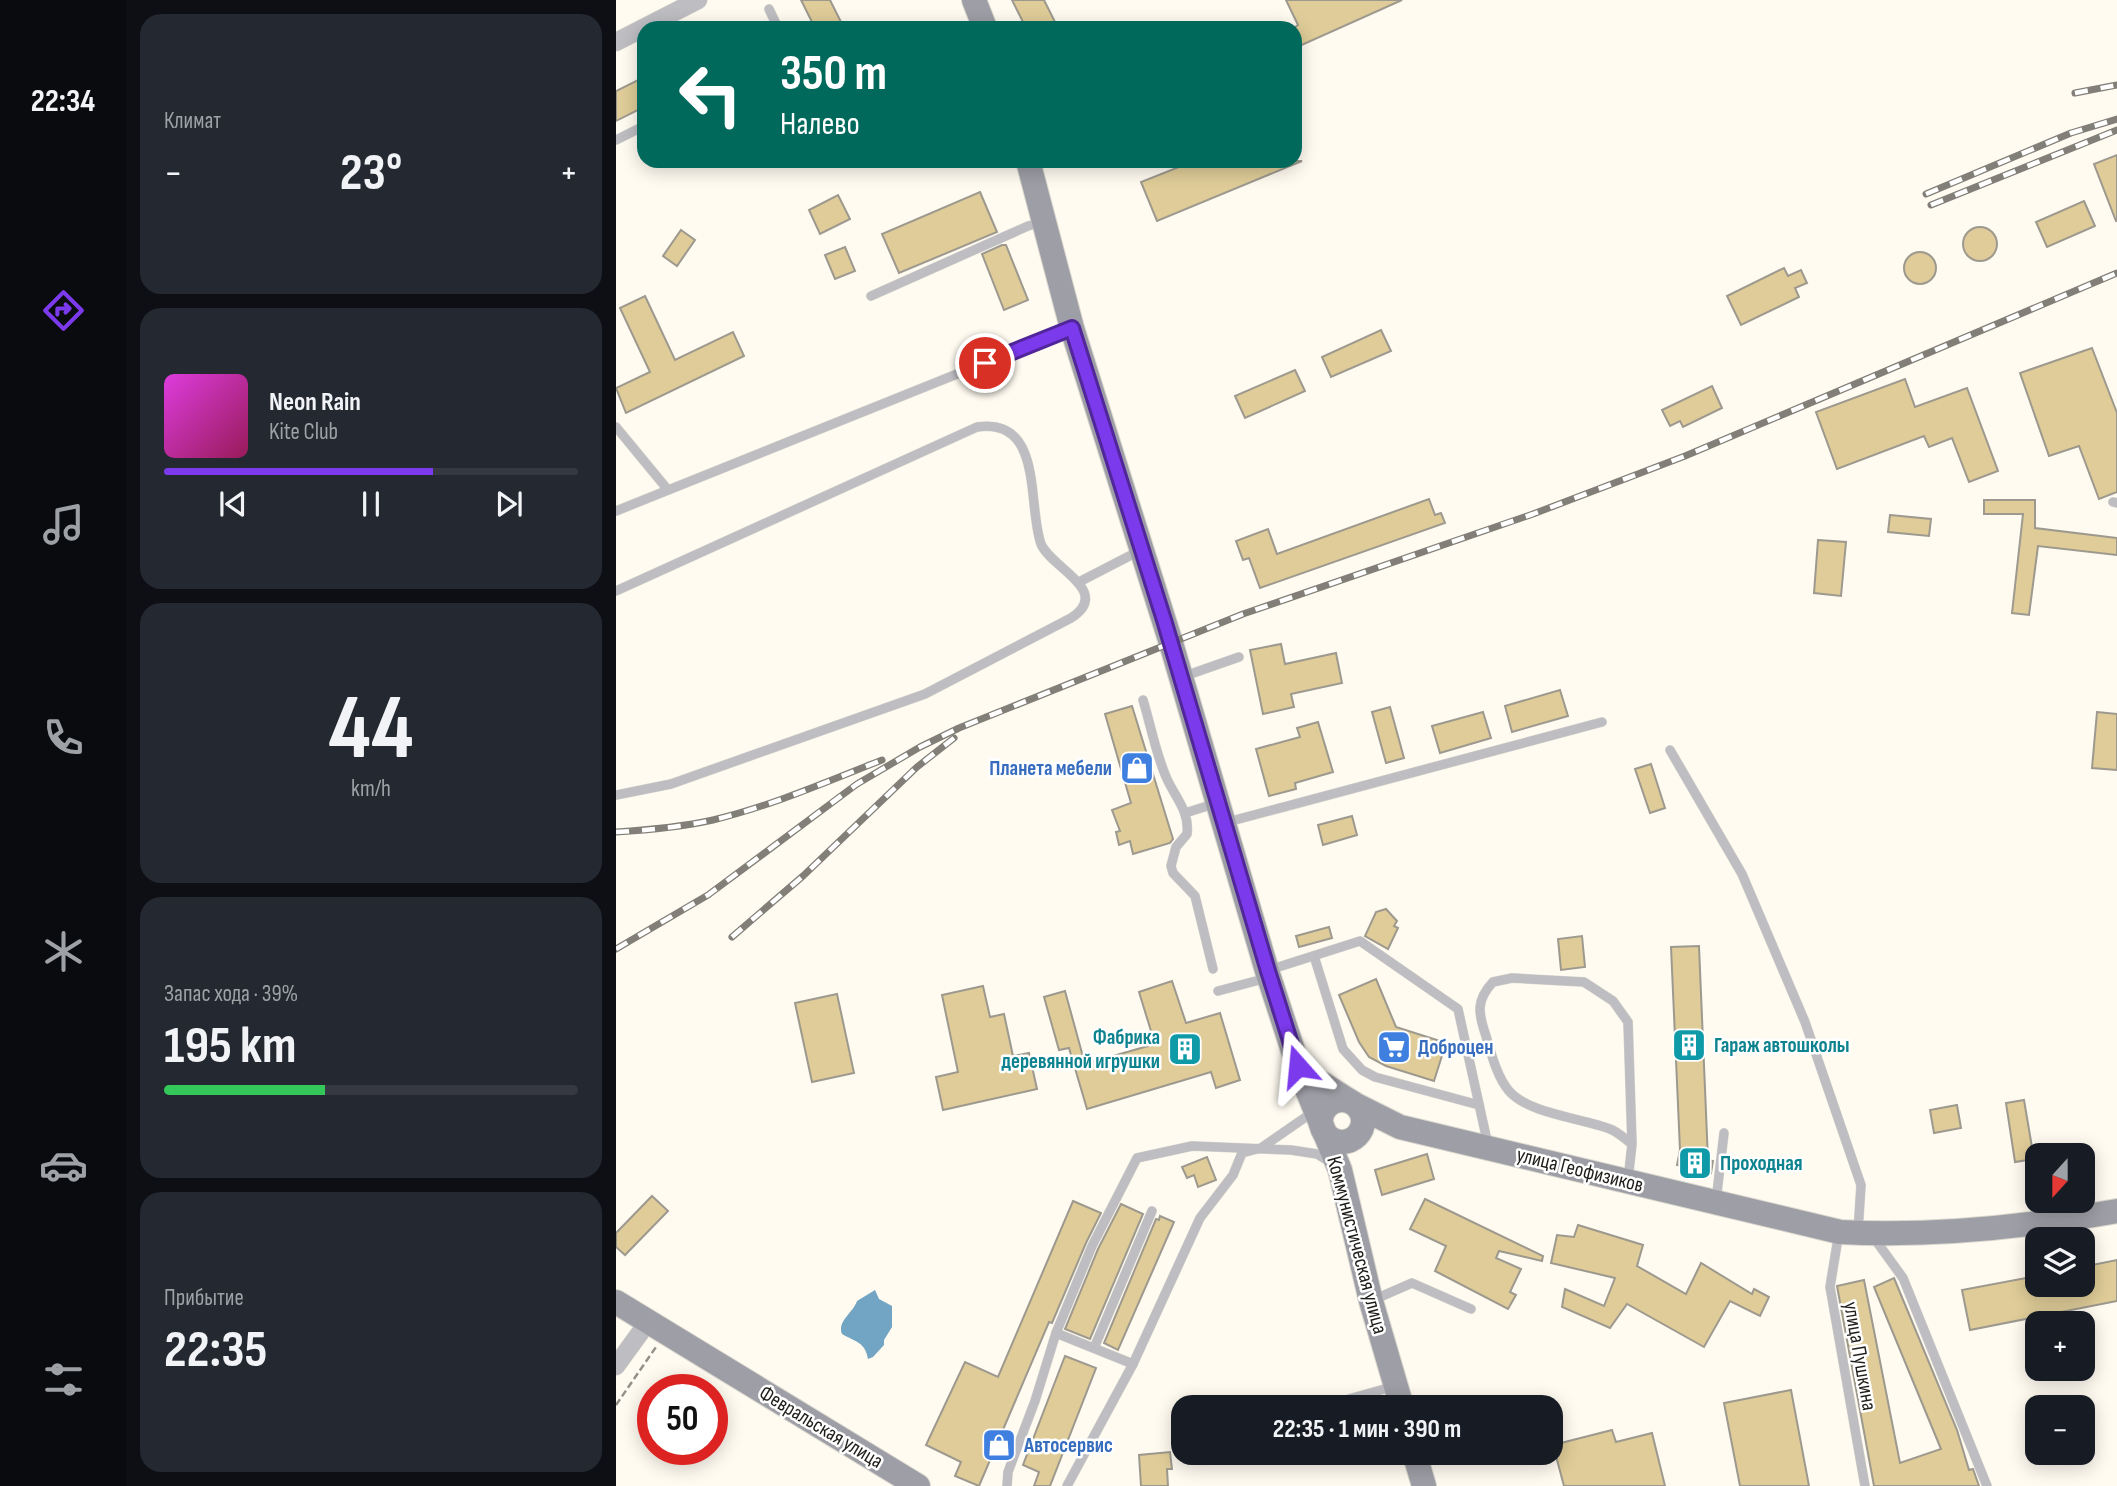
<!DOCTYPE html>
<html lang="ru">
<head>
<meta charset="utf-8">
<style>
  :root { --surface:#171b24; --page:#242831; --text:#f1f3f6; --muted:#9ea1a6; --line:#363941; --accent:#7c3aed }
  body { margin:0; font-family:"Sofia Sans Condensed",sans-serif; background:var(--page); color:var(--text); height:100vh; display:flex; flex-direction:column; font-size:26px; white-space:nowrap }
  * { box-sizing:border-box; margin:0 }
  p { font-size:23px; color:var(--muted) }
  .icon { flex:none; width:38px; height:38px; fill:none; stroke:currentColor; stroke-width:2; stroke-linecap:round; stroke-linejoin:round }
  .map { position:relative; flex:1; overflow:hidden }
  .sheet { display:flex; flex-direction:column; gap:14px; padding:14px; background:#0d0f14; width:490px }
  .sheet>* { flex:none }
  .hud { position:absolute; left:21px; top:21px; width:665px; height:147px; border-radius:21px; box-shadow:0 4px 18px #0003; background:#00695c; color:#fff; overflow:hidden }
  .needle { width:46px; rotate:201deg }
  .buttons { position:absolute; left:1409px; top:1143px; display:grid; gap:14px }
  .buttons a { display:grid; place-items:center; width:70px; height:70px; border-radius:14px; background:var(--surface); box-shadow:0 4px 18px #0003; font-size:35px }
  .speed { position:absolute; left:21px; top:1374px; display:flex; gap:14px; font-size:35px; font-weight:700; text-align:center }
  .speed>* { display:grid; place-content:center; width:91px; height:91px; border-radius:50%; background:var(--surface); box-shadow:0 4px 18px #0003; line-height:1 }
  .speed .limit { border:10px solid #d22; background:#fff; color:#111 }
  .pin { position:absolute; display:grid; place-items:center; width:60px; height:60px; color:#fff; margin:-30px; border:4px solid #fff; border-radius:50%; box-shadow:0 2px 7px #0007 }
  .me { position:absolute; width:77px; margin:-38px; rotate:342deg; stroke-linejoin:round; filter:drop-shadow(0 0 5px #0008) }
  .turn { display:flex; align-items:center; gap:24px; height:147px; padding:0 28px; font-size:32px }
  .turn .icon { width:91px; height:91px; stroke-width:2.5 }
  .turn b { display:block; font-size:49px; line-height:60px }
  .big { font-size:52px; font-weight:700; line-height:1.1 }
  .sheet .tile { flex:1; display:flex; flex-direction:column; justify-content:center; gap:10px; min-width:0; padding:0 24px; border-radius:21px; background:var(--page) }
  .sheet .dial { align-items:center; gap:0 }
  .dial b { font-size:91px; line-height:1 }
  .song { display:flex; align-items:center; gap:21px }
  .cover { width:84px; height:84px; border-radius:10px; background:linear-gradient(135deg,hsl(300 70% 55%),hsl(330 70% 35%)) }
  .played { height:7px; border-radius:4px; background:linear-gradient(90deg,var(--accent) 65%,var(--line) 65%) }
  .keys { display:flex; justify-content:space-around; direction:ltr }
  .heat { display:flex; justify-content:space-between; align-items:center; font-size:38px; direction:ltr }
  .charge { height:10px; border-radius:5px; background:linear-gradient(90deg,#34c759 39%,var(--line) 0) }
  .trip { position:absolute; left:555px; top:1395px; width:392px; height:70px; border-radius:21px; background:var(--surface); box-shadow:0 4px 18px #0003; font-weight:700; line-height:70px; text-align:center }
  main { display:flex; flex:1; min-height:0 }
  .menu { display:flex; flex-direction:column; width:126px; justify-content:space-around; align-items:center; background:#090b0e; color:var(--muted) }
  .menu .icon { width:49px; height:49px }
  .menu .on { color:var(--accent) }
  .menu b { font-size:32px; color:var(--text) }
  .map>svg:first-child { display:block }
</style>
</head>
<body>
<main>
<nav class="menu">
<b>22:34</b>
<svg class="icon on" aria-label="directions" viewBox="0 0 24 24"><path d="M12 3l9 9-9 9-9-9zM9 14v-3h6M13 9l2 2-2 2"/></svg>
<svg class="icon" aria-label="music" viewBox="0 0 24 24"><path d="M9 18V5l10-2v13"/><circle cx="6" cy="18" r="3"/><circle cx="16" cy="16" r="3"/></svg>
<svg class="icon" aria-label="phone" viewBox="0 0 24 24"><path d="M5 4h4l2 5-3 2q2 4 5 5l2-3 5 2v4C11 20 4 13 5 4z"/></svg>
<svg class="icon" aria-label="climate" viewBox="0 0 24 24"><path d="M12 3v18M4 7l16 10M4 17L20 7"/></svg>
<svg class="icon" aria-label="car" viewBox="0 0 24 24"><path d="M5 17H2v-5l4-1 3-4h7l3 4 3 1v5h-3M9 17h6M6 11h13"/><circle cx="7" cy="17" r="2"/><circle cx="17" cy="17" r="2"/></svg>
<svg class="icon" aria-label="filters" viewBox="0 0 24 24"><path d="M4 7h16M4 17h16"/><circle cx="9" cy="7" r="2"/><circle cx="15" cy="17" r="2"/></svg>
</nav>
<section class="sheet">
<div class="tile"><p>Климат</p>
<div class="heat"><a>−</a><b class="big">23°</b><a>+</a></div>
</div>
<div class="tile">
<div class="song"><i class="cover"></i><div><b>Neon Rain</b><p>Kite Club</p></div></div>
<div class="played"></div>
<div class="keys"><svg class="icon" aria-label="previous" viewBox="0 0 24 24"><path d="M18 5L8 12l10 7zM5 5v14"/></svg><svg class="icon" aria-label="pause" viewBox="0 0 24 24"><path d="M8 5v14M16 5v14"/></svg><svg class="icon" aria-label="next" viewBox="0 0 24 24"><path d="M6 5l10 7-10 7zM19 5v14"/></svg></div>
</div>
<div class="tile dial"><b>44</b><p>km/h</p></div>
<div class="tile"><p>Запас хода · 39%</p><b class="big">195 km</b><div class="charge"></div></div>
<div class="tile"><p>Прибытие</p><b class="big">22:35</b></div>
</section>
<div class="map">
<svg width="1501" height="1486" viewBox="0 0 1501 1486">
  <rect width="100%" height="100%" fill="#fffbf1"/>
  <path fill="#72a4c3" d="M 259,1290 L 263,1299 L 276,1306 L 276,1327 L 268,1340 L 268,1345 L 257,1357 L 252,1359 C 249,1342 240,1342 226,1334 C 221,1321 237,1313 241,1301 Z"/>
  <g fill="#dfcc98" stroke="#9d998e" stroke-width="2">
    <polygon points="185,0 214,0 228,28 199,28"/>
    <polygon points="396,0 428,0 442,28 410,28"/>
    <polygon points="670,0 786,0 679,48 679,27 682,25"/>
    <polygon points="28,77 28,107 0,121 0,91"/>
    <polygon points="1501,155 1501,221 1500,221 1478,164"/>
    <polygon points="578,161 686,161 541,221 525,182"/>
    <polygon points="364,192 381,232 283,273 266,234"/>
    <polygon points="222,195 234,219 204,234 193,210"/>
    <polygon points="1468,201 1479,226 1431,247 1420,222"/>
    <circle cx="1364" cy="244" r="17"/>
    <polygon points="65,230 79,240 61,266 47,256"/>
    <polygon points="386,245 390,245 412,300 388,310 366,254"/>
    <polygon points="229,247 239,271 219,279 209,255"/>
    <circle cx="1304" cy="268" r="16"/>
    <polygon points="1168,268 1172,276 1185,270 1191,283 1179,288 1183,297 1125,325 1111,296"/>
    <polygon points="29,296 59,360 117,332 128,356 10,413 0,388 34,372 4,308"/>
    <polygon points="765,330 775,351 715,377 706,357"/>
    <polygon points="1476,348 1501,413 1501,492 1483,499 1463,446 1433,456 1404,373"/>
    <polygon points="679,370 689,391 629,418 619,396"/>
    <polygon points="1289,379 1299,407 1351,388 1382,471 1353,482 1336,438 1313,447 1308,436 1221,469 1200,412"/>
    <polygon points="1096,386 1106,408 1067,427 1064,421 1054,426 1046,410"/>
    <polygon points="813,499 819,515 825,513 829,523 644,588 633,558 627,560 620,541 652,529 661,554"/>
    <polygon points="1368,500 1419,500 1419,528 1501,538 1501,555 1422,546 1413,615 1396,613 1407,514 1368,514"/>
    <polygon points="1274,515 1315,519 1313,536 1272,532"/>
    <polygon points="1202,540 1230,542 1225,596 1198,593"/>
    <polygon points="665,644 669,664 720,653 726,683 675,694 678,707 647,714 634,650"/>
    <polygon points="944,690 952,716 896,732 889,706"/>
    <polygon points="516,706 557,839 554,843 517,854 514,841 503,845 500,832 504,831 496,810 515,803 489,714"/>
    <polygon points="774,707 788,758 770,763 756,712"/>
    <polygon points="867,712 875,738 824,753 816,726"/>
    <polygon points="1481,712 1501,714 1501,770 1476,768"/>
    <polygon points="702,722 717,772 679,783 680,789 653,796 640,749 684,737 681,728"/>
    <polygon points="1035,764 1049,808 1034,813 1019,769"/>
    <polygon points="736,816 741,835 707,845 702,825"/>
    <polygon points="770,909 781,921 778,926 782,928 772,949 749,936 760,912"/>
    <polygon points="713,927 716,938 683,947 680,936"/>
    <polygon points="966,936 969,967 945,970 942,939"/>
    <polygon points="1083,946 1092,1160 1097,1161 1095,1173 1061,1165 1064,1150 1055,947"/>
    <polygon points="760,979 780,1027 830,1043 818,1081 770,1066 753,1057 743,1042 723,995"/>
    <polygon points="556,981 570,1023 604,1013 624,1080 600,1088 595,1072 471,1109 453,1048 443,1050 428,997 449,991 469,1064 539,1044 523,992"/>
    <polygon points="367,986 374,1017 388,1014 397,1056 413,1053 421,1089 327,1110 320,1077 342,1072 326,995"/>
    <polygon points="221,994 238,1073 196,1082 179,1003"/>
    <polygon points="1408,1100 1418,1159 1399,1162 1390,1103"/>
    <polygon points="1341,1105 1345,1128 1318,1133 1314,1110"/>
    <polygon points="811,1154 818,1179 766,1195 759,1170"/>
    <polygon points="591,1157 600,1180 582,1187 578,1175 571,1178 566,1167"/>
    <polygon points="36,1196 52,1211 9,1255 0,1247 0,1233"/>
    <polygon points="809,1199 927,1256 926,1261 883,1251 880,1258 905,1269 894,1292 900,1295 892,1309 819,1271 830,1246 794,1229"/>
    <polygon points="457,1201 485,1213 470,1243 436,1323 433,1322 363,1486 339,1476 345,1462 310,1445 349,1362 382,1377"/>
    <polygon points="505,1204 527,1214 474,1339 449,1329 482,1249"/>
    <polygon points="544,1216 558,1222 502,1350 488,1343 540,1219 543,1220"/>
    <polygon points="962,1225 1027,1245 1021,1266 1070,1294 1085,1263 1136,1294 1138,1289 1153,1297 1144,1316 1114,1301 1088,1347 1011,1304 994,1328 946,1307 949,1289 988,1306 999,1278 935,1263 941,1235 958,1237"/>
    <polygon points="1501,1260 1501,1301 1354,1330 1346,1290 1421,1276 1421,1284 1466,1284 1466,1267"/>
    <polygon points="1278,1278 1341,1430 1353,1470 1357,1469 1363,1486 1258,1486 1221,1286 1248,1280 1284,1463 1325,1449 1258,1287"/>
    <polygon points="449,1356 480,1368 434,1486 418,1486 423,1472 407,1465"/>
    <polygon points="1175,1390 1193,1486 1124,1486 1108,1403"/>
    <polygon points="996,1430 1000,1442 1036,1433 1049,1486 948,1486 937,1445"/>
    <polygon points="554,1452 556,1469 551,1469 552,1486 525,1486 523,1455"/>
  </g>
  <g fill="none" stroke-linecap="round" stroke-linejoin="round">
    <g stroke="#dbd8cf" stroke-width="10">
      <g id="lane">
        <polyline points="153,9 162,28"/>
        <polyline points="0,140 28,126"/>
        <polyline points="255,296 412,226 427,222"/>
        <polyline points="0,427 52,490"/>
        <polyline points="1497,502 1501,503"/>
        <polyline points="0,511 453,329"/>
        <polyline points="463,582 525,550"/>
        <path d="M 0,591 L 361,427 C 428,417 411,505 425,544 C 435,568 497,591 455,618 L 309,694 L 55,784 L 0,795"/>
        <polyline points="566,677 623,657"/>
        <path d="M 527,700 C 535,726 540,755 551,779 C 559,797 574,812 571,834 L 560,847 L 555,866 L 557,873 L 579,896 L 597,969"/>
        <polyline points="1054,750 1126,874 1189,1022 1245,1185 1242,1232"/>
        <polyline points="569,813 601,803"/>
        <polyline points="608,823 986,722"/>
        <polyline points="698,956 727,1049 746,1070 759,1077 863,1105"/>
        <polyline points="653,970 744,941 842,1009 872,1145"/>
        <polyline points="602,991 651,978"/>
        <path d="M 1012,1180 L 1016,1144 L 1012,1022 L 997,1001 L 968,982 L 896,978 L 877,982 C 860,1000 862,1013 870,1036 C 875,1053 881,1077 893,1091 C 913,1114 966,1118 994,1129 C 1002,1132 1009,1139 1016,1144"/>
        <polyline points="1100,1201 1108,1133"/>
        <polyline points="1223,1232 1214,1287 1249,1486"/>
        <polyline points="1258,1238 1287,1278 1371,1486"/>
        <polyline points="757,1300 796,1283 855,1309"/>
        <polyline points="440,1333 517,1364"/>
        <polyline points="478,1348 536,1211"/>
        <polyline points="733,1399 779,1386"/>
        <polyline points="391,1486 392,1472 419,1401 440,1333 476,1246 521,1158 576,1146 675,1150 701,1154 714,1162"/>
        <polyline points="451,1486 517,1364 584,1218 617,1175 626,1153 645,1148 697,1112"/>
      </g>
    </g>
    <g stroke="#dbd8cf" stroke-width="19">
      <g id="street">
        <polyline points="0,42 82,0"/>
        <polyline points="0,1366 32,1322"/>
      </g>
    </g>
    <g stroke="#dbd8cf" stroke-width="26">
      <g id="secondary">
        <polyline points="358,0 369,28"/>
        <polyline points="412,161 456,328 555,643 651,971 685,1075 724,1170 755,1301 786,1407"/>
        <path d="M 685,1075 L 707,1084 L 740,1105 L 784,1127 L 1224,1232 C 1316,1237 1410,1227 1501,1211"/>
        <circle cx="726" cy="1121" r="21"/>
        <polyline points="0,1302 302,1486"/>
        <polyline points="798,1452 808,1486"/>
      </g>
    </g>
    <polyline stroke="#94918a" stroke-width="2.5" stroke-dasharray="7 3.5" stroke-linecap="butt" points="0,1405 40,1347"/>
    <use href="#lane" stroke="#bdbdc2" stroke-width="9"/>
    <use href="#street" stroke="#bdbdc2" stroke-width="18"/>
    <use href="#secondary" stroke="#9e9ea6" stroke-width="24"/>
    <g stroke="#827f78" stroke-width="7">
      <g id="rail">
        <polyline points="1459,93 1501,85"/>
        <polyline points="1310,194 1455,133 1501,119"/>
        <polyline points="1315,205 1501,130"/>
        <path d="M 0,832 C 33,830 65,827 97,820 C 155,806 210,782 266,760"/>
        <polyline points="116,937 187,876 301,767 338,738"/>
        <polyline points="0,949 92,895 241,784 304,747 343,728 627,614 917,514 1069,456 1501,273"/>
      </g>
    </g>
    <use href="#rail" stroke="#fff" stroke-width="4.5" stroke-dasharray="13" stroke-linecap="butt"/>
  </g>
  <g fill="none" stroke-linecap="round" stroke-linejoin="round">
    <g stroke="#51269a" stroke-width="18">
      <polyline id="route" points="369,363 456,328 548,620 652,971 682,1066"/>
    </g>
    <use href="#route" stroke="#7c3aed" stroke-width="12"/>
  </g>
  <defs>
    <g id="shop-square" transform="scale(1.75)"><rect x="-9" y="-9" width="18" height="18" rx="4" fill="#3f7fe0" stroke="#fff"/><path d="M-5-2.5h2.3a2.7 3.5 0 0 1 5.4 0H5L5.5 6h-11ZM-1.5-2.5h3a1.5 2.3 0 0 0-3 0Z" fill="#fff"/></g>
    <g id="building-square" transform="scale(1.75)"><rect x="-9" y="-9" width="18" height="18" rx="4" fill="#0f9aa8" stroke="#fff"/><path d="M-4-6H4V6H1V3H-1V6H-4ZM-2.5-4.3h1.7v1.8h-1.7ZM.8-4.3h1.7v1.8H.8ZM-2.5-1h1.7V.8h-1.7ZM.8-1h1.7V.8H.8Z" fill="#fff"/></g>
    <g id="supermarket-square" transform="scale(1.75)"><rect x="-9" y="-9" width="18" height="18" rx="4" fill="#3f7fe0" stroke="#fff"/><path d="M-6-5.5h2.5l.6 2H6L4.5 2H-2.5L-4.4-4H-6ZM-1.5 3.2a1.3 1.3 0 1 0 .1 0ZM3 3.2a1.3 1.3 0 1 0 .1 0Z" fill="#fff"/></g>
  </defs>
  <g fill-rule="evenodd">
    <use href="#shop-square" x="521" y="768"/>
    <use href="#building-square" x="1073" y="1045"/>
    <use href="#supermarket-square" x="778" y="1047"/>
    <use href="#building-square" x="569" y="1049"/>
    <use href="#building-square" x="1079" y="1163"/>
    <use href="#shop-square" x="383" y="1445"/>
  </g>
  <g text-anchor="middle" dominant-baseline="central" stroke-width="5" stroke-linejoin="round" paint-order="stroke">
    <g font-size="21" font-weight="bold" fill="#366cbe" stroke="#fff" text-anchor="start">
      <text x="496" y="768" text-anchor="end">Планета мебели</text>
      <text x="802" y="1047">Доброцен</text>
      <text x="408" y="1445">Автосервис</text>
    </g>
    <g font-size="21" font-weight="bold" fill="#0d838f" stroke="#fff" text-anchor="start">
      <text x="544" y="1037" text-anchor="end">Фабрика<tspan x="544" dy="24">деревянной игрушки</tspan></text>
      <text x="1098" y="1045">Гараж автошколы</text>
      <text x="1104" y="1163">Проходная</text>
    </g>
    <g font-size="21" fill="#201e1a" stroke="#fff">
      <text transform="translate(964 1170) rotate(14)">улица Геофизиков</text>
      <text transform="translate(741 1245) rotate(75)">Коммунистическая улица</text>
      <text transform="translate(1244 1356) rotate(80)">улица Пушкина</text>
      <text transform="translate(205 1427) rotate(31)">Февральская улица</text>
    </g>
  </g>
</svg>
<div class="buttons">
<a><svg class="needle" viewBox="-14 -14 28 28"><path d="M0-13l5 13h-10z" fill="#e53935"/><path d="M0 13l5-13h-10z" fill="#9ea1a6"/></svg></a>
<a><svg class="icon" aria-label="layers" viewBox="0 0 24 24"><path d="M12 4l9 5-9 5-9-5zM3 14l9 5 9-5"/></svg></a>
<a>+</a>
<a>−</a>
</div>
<div class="speed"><div class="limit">50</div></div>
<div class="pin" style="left:369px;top:363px;background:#d93025"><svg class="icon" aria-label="arrive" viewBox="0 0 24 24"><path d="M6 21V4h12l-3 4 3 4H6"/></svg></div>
<svg class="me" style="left:682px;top:1066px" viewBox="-20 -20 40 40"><path d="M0-17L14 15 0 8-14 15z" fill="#7c3aed" stroke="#fff" stroke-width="4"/></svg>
<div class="trip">22:35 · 1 мин · 390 m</div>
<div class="hud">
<div class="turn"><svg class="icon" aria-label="left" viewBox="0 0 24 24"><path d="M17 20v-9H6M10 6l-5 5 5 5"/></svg><div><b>350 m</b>Налево</div></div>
</div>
</div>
</main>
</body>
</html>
